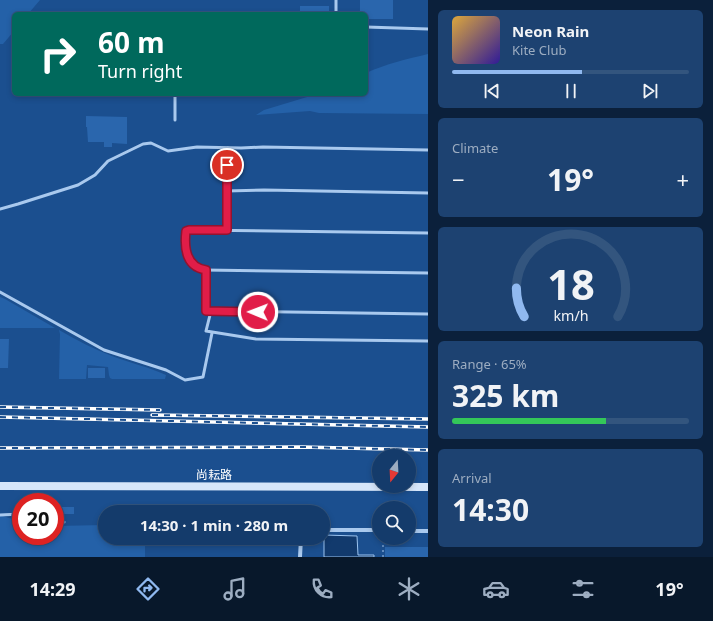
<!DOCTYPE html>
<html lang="en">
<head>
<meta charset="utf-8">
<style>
  :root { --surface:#143b6b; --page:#1d4271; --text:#f1f3f6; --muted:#9dadc1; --line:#33557e; --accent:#90b9f0 }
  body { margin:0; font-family:"Noto Sans","Noto Sans SC",sans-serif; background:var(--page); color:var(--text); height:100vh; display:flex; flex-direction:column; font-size:15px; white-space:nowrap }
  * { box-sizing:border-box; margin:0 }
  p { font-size:13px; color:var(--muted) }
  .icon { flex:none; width:22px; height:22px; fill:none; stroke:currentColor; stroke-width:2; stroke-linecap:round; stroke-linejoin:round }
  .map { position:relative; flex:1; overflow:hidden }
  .details { display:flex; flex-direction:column; gap:10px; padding:10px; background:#0b203b; width:285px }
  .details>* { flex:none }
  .top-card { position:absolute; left:12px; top:12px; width:356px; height:84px; border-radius:6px; box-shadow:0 2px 6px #0003,0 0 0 1px var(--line); background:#00695c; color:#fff; overflow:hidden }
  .needle { width:26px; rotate:198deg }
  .fabs { position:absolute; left:372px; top:449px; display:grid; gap:8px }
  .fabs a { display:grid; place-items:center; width:44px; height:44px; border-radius:50%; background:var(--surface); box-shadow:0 2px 6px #0003,0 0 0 1px var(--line); font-size:20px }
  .speed { position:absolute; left:12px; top:493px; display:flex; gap:8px; font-size:20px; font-weight:700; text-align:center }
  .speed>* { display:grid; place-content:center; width:52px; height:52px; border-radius:50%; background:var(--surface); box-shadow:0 2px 6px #0003,0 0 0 1px var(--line); line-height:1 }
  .speed .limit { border:6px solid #d22; background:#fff; color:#111 }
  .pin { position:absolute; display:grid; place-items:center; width:34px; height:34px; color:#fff; margin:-17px; border:2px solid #fff; border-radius:50%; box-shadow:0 1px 4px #0007 }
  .me { position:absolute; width:44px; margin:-22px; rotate:271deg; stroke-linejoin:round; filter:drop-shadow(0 0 3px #0008) }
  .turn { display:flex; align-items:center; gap:14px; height:84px; padding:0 20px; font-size:18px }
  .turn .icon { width:52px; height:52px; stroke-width:2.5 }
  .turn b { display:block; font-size:28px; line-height:34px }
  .big { font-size:30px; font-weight:700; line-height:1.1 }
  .details .card { flex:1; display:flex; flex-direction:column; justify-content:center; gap:6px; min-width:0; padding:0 14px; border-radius:6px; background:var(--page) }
  .details .dial { align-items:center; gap:0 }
  .dial svg { height:104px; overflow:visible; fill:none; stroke:var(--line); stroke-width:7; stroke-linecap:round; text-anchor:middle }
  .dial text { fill:var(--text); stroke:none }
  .song { display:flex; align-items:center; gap:12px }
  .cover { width:48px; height:48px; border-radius:6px; background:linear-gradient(135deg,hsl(40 70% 55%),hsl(250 70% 35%)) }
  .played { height:4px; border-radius:2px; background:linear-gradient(90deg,var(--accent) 55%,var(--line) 55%) }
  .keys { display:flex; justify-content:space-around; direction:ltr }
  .heat { display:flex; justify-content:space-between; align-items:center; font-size:22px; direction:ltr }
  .charge { height:6px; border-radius:3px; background:linear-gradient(90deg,#34c759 65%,var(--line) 0) }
  .trip { position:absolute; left:98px; top:505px; width:232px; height:40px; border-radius:20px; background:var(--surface); box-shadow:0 2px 6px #0003,0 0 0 1px var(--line); font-weight:700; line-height:40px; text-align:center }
  .dock { display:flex; height:64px; justify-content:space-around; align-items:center; background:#08182b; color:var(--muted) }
  .dock .icon { width:28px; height:28px }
  .dock .current { color:var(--accent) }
  .dock b { font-size:18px; color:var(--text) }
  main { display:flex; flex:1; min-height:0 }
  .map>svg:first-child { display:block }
</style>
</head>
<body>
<main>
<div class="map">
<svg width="428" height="557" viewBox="0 0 428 557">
  <rect width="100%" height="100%" fill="#1b4f8f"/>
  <g fill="#2461a8">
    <polygon points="0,0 40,0 28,14 14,14 14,31 3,44 0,44"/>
    <path d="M 428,54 L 428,114 L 319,113 L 310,111 L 256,115 L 264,110 L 317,94 L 366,94 L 366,73 C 386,64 407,59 428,54 Z"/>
    <polygon points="0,297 5,299 55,328 0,328"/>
    <path d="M 59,330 C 76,340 94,349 112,356 C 130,363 149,367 166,375 L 165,379 L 112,379 L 110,378 L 109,375 L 108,367 L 87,365 L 86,379 L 59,379 L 60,334 Z"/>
    <polygon points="0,515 21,522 21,536 55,536 55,526 105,525 105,538 145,538 145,557 0,557"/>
  </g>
  <polygon fill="#123a6d" stroke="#9cc4f0" points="324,535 357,536 358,555 374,555 374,557 324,557"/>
  <g fill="#2a66ad">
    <polygon points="360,0 393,0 393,19 366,19 366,14 360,14"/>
    <rect x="300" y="6" width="29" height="8"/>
    <polygon points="86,116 127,117 127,144 112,143 112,147 104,147 104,142 88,142 87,127 86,127"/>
    <polygon points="0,339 9,339 8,368 0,368"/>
    <rect x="88" y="368" width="17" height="10"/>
    <rect x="55" y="507" width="19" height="7"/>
    <rect x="385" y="547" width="43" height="10"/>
  </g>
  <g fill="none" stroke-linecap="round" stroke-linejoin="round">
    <polyline stroke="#a9c9ee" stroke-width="1" stroke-dasharray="2 3" stroke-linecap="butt" points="383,557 383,538"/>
    <g stroke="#a9c9ee" stroke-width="3">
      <polyline points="336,14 336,0"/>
      <polyline points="366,27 428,29"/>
      <polyline points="175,94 175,120"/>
      <polyline points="226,191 228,148"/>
      <polyline points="0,209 18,204 78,185 95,175 108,161 143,144 151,143 168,151 197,147 241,148 263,147 428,150"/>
      <polyline points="227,230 226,191 264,190 428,193"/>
      <path d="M 428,233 L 189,230 L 185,231 C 185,241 185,261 195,267 C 197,269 202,269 204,270 L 428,273"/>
      <polyline points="206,270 205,311 211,311"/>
      <polyline points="0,292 104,350 166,370 185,380 203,377 212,333"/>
      <polyline points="428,314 211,311 206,331 256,339 428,341"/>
      <polyline points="0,515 21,514"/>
      <polyline points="55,522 64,522"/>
    </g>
    <g stroke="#a9c9ee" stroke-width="4">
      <polyline points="323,530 379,530"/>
      <polyline points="409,531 428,531"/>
      <polyline points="300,557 301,538"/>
    </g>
    <polyline stroke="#d6e6fa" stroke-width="8" points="0,486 428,487"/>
    <g stroke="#fff" stroke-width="3.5">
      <g id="rail">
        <polyline points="0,407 160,410"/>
        <polyline points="152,415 428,419"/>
        <polyline points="0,417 428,427"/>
        <polyline points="0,448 302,447 428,450"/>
      </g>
    </g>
    <use href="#rail" stroke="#1b4f8f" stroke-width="2" stroke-dasharray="6" stroke-linecap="butt"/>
  </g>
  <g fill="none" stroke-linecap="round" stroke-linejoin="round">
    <g stroke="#92132f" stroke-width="10">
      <path id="route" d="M 227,165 L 227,230 L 189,230 L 186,231 C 184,248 186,267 206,270 L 206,311 L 258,312"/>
    </g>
    <use href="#route" stroke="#e11d48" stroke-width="7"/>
  </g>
  <g text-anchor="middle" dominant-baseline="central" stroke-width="4" stroke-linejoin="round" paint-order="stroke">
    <g font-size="12" fill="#fff" stroke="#1b4f8f">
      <text x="214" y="474">尚耘路</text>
    </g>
  </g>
</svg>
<div class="fabs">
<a><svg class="needle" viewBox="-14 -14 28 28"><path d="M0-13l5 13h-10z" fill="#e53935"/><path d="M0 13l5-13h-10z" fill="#9dadc1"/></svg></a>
<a><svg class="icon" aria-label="search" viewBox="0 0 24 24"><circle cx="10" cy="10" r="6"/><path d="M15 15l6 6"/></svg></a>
</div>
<div class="speed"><div class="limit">20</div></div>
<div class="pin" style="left:227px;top:165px;background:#d93025"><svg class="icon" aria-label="arrive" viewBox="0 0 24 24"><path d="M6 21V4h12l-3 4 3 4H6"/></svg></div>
<svg class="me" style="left:258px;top:312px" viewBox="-20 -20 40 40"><circle r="17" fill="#e11d48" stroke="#fff" stroke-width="3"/><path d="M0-11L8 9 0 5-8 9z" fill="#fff"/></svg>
<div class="trip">14:30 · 1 min · 280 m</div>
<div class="top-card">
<div class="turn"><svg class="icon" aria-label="right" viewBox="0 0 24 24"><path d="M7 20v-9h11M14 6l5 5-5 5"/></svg><div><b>60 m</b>Turn right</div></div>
</div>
</div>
<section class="details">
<div class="card">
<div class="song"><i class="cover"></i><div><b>Neon Rain</b><p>Kite Club</p></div></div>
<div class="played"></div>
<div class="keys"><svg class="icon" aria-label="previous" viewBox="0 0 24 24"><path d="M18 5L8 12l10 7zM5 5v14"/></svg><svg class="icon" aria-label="pause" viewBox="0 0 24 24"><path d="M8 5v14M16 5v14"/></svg><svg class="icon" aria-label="next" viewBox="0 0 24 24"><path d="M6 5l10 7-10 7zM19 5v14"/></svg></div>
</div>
<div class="card"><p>Climate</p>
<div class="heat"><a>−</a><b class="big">19°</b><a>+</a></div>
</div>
<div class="card dial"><svg viewBox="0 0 100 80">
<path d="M14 69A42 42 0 1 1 86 69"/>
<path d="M14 69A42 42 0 0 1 8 47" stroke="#90b9f0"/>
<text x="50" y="56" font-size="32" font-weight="700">18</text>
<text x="50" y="72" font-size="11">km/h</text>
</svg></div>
<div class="card"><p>Range · 65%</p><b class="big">325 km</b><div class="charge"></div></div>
<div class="card"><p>Arrival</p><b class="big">14:30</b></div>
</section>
</main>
<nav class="dock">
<b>14:29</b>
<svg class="icon current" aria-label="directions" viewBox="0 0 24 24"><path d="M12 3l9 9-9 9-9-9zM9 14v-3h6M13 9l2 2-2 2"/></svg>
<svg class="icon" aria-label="music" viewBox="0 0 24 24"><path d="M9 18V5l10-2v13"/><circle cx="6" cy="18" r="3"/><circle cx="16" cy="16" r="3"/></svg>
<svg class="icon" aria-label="phone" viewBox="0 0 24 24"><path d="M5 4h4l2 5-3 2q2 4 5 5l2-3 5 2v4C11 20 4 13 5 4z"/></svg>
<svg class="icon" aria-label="climate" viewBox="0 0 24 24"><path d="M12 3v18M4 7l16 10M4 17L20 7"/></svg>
<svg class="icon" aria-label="car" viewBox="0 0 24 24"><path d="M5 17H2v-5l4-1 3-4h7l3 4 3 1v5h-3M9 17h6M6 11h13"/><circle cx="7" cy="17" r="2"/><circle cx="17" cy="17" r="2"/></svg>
<svg class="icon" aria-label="filters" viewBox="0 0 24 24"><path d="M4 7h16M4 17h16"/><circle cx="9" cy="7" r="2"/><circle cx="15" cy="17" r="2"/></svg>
<b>19°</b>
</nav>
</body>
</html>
